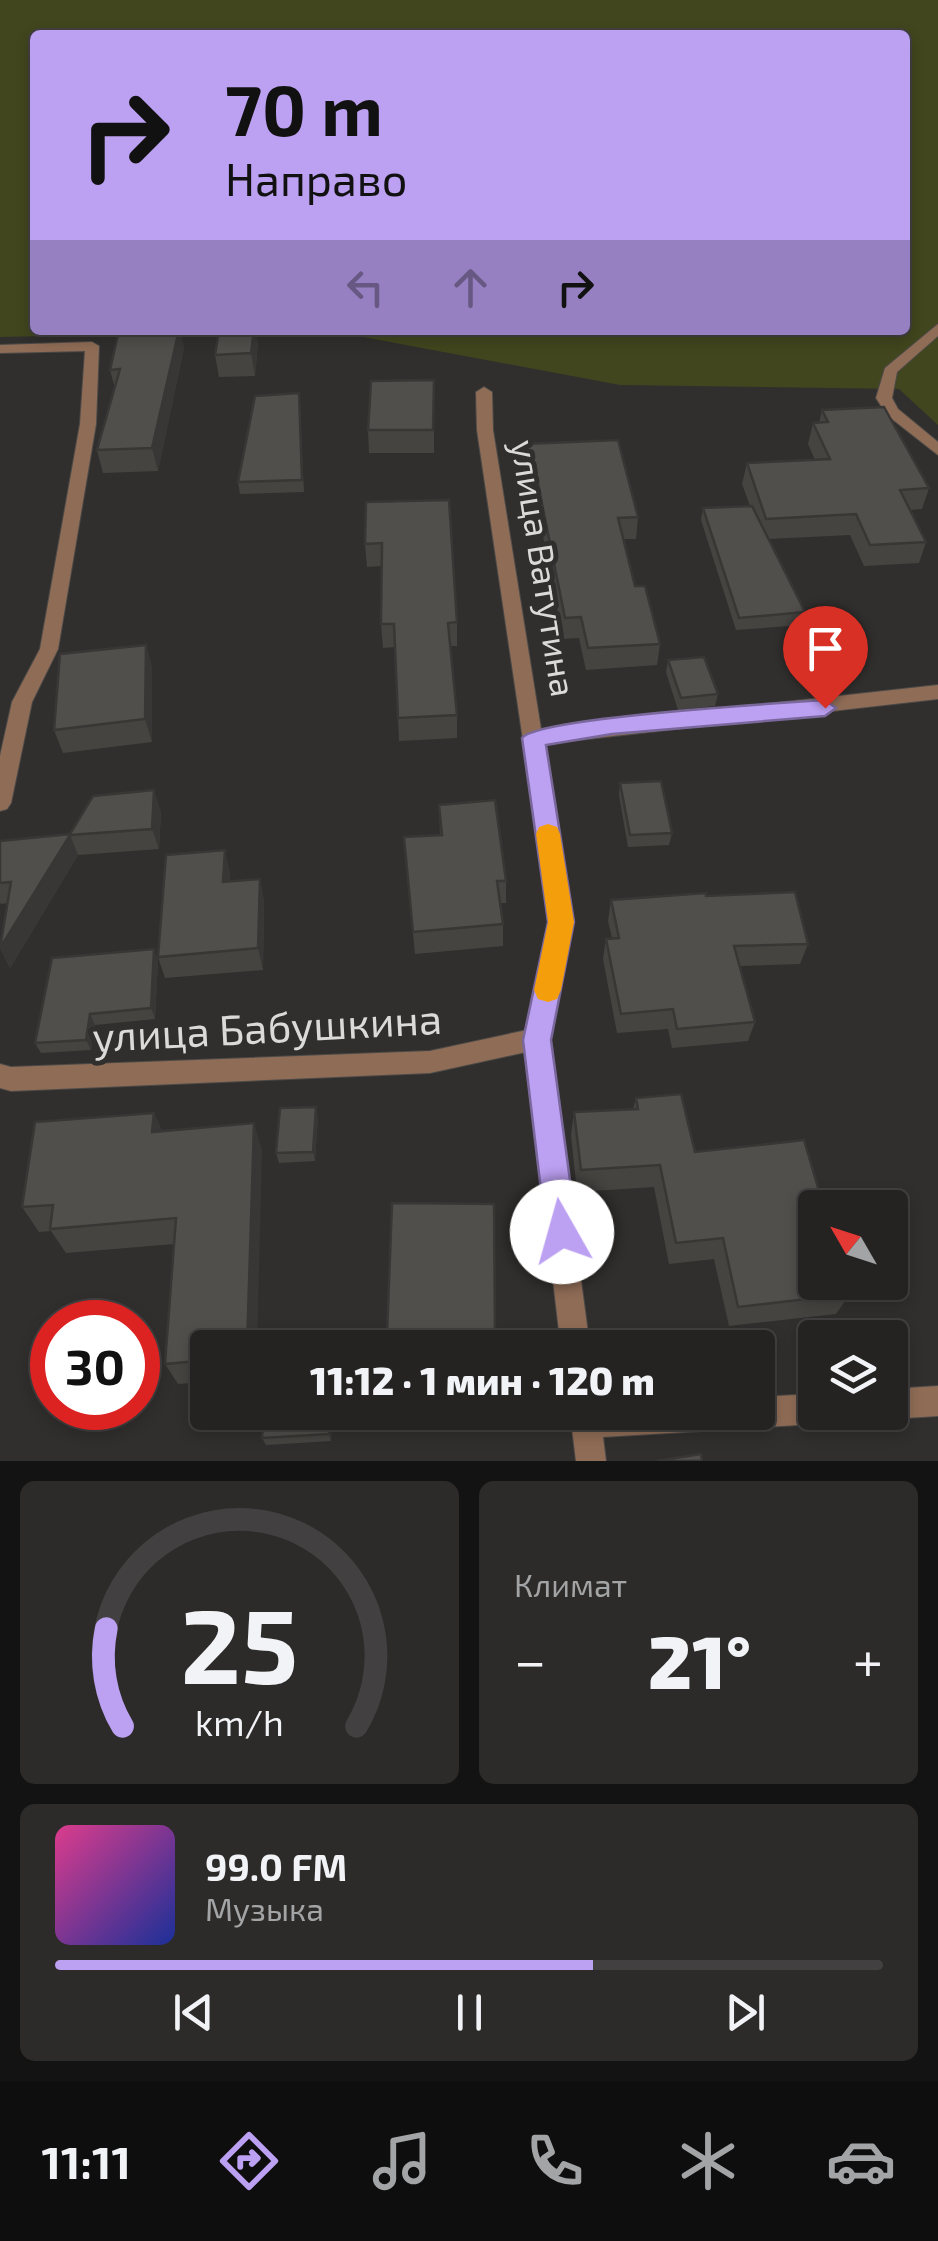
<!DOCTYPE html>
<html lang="ru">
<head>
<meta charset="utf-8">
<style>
  :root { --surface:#252322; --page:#2d2b2a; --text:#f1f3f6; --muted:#a3a4a5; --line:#424040; --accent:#bca0f2 }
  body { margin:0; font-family:"Exo 2",sans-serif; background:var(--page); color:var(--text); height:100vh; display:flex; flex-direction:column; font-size:38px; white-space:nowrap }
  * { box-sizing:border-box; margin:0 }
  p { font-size:32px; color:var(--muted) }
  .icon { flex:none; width:55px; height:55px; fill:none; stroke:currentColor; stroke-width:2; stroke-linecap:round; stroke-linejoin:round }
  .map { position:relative; height:1461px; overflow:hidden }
  .side { display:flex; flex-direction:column; gap:20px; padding:20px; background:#141313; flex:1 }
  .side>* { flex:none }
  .guide { position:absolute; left:30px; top:30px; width:880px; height:305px; border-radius:10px; box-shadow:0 5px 15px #0003,0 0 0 2px var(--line); background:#bca0f2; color:#111; overflow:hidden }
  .needle { width:65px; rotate:309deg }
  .controls { position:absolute; left:798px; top:1190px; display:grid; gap:20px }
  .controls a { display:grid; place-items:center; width:110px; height:110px; border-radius:10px; background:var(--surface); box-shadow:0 5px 15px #0003,0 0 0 2px var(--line); font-size:50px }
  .speed { position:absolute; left:30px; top:1300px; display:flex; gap:20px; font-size:50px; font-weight:700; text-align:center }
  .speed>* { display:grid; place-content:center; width:130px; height:130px; border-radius:50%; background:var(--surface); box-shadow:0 5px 15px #0003,0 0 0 2px var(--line); line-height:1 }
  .speed .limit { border:15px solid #d22; background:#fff; color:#111 }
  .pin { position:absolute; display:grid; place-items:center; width:85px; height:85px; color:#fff; margin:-102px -42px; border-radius:50% 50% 50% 0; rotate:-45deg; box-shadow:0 0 10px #0007 }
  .pin .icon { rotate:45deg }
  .me { position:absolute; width:110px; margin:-55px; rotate:353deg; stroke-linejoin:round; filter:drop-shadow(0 0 8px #0008) }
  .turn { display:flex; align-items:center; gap:35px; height:210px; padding:0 30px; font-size:45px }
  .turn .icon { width:130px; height:130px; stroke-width:2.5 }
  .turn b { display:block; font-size:70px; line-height:85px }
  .lanes { display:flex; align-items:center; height:95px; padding:0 30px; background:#0003; justify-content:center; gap:50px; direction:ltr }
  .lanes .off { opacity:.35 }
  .big { font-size:75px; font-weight:800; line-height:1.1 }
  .side .tile { flex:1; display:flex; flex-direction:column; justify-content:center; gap:15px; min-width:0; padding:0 35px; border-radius:15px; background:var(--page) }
  .side .dial { align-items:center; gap:0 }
  .dial svg { height:260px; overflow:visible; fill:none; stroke:var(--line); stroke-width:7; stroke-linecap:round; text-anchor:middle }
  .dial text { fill:var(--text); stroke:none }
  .song { display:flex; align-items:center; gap:30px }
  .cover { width:120px; height:120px; border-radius:15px; background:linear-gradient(135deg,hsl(330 70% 55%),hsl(230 70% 35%)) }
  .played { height:10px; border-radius:5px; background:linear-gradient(90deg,var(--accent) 65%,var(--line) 65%) }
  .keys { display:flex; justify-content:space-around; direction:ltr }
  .heat { display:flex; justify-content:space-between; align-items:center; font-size:55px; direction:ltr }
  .side .tiles { flex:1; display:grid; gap:20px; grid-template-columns:1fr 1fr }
  .tile:last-child { grid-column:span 2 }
  .trip { position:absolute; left:190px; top:1330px; width:585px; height:100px; border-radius:10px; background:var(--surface); box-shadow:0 5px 15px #0003,0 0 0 2px var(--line); font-weight:800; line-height:100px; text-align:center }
  .dock { display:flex; height:160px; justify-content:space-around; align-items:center; background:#0f0e0e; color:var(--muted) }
  .dock .icon { width:70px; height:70px }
  .dock .selected { color:var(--accent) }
  .dock b { font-size:45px; color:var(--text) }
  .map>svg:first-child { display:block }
</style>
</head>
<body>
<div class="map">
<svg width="938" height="1461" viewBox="0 0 938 1461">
  <rect width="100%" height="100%" fill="#312f2d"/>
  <polygon fill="#41461e" points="0,0 938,0 938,425 899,389 620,385 326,330 905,330 905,35 35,35 35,330 311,330 0,337"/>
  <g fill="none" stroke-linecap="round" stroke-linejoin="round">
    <g stroke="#4c4a48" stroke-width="2">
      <g id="minor">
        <polygon points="938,324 938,336 897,372 892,398 898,409 938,442 938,455 887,415 876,398 885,368"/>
        <polygon points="92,342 99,346 96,424 58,649 32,702 11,803 7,809 0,811 0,756 12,702 40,649 80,424 85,351 0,353 0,345"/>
        <polygon points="484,387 492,392 493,430 541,729 938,685 938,699 544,744 572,922 549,1039 590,1348 561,1348 526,1052 430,1073 11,1091 0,1088 0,1064 11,1067 430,1051 527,1030 550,922 477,430 476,392"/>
        <polygon points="938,1386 938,1416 890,1419 879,1415 890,1412 890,1389"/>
        <polygon points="815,1394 815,1412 828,1412 826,1420 815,1424 603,1437 606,1461 576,1461 570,1412 758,1412 758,1397"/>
      </g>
    </g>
    <use href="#minor" fill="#8f6c56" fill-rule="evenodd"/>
  </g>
  <g fill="#464441">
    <polygon points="258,342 255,376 219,377 215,355"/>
    <polygon points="184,348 158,471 103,473 97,450 115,388 110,370"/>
    <polygon points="299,393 304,492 240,494 238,482"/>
    <polygon points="434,403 434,453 369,453 368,430"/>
    <polygon points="822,410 929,488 922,509 910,510 926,542 919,563 864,566 850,535 768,539 805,612 802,625 736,630 701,520 703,508 750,506 742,484 747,463 815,460 808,444 813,423 819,423"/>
    <polygon points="525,444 638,517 636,539 623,539 635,586 660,644 657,665 586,670 579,638 563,639 536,500 530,500 524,465"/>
    <polygon points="366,502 457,622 457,646 450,646 457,715 457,738 399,741 395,647 383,648 381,624 382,566 367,567 365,544"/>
    <polygon points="146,645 152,668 152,742 63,753 54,730"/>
    <polygon points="668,660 718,694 715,706 678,710 666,672"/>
    <polygon points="620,783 672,833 669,845 628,847 619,795"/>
    <polygon points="439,805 506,881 506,903 500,903 503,924 503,946 415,954 406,860 440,835"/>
    <polygon points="161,811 159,849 78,855 10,968 0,948 7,903 1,904 0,902 0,841 70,834"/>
    <polygon points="230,872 230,881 260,879 264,901 263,970 165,978 158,957"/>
    <polygon points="706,896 808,944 800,964 740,966 755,1022 748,1041 672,1048 668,1029 617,1033 603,959 606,939 612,938 608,921 611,900"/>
    <polygon points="158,960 155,1019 95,1025 91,1050 41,1053 35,1043"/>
    <polygon points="636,1098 850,1294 836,1314 729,1326 714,1259 669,1264 654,1187 577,1192 571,1135 574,1112 633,1109"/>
    <polygon points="154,1113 162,1131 262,1150 208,1348 208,1382 178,1384 165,1364 174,1244 66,1253 51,1231 39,1232 22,1207"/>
    <polygon points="318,1117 315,1161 279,1163 276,1153"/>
    <polygon points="387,1335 495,1335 494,1348 389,1348"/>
    <polygon points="332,1412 331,1441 266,1445 262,1438"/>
  </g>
  <g fill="#393735">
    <polygon points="179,330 181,330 184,348 158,471 152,448"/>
    <polygon points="254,330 256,330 258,342 255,376 251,353"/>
    <polygon points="146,645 152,668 152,742 145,719"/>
    <polygon points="154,790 161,811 159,849 152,829"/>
    <polygon points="70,835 78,855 10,968 0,948"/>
    <polygon points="225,850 230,872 229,904 223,882"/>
    <polygon points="260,879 264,901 263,970 258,948"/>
    <polygon points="154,949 158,960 155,1019 151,1008"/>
    <polygon points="90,1014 95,1025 91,1050 86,1040"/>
    <polygon points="316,1107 318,1117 315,1161 313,1152"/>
    <polygon points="154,1113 166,1140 152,1132"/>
    <polygon points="254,1123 262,1150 257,1348 247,1348"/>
    <polygon points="329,1412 332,1412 331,1441 329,1434"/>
  </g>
  <g fill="#514f4c" stroke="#393735" stroke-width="2.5">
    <polygon points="119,330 179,330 152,448 97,450 120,369 110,370"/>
    <polygon points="219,330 254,330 251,353 215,355"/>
    <polygon points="434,380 433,430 368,430 371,381"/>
    <polygon points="299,393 302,480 238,482 255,396"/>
    <polygon points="884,407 929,488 900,490 926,542 870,545 856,514 766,519 747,463 830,459 813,423 828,422 822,410"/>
    <polygon points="618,440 638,517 618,518 635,586 645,586 660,644 588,648 581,617 565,618 537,479 531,479 525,444"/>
    <polygon points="449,500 457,622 448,623 457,715 398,718 394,624 381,624 382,543 365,544 366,502"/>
    <polygon points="752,506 805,612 739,618 703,508"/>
    <polygon points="146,645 145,719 54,730 60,654"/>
    <polygon points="704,657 718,694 681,698 668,660"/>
    <polygon points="661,781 672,833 630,835 620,783"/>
    <polygon points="154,790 152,829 70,835 0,948 11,882 0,883 0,841 70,834 93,796"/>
    <polygon points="495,800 506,881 497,881 503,924 413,932 404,837 442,835 439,805"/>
    <polygon points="225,850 223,882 260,879 258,948 158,957 166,855"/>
    <polygon points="795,892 808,944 734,946 755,1022 677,1029 673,1009 621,1014 606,939 619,938 611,900 706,893 706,896"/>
    <polygon points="154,949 151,1008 90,1014 86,1040 35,1043 52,958"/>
    <polygon points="681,1094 695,1152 804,1140 824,1208 815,1208 815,1282 846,1282 850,1294 738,1307 723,1238 676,1243 660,1165 581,1170 574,1112 638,1109 636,1098"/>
    <polygon points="316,1107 313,1152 276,1153 280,1108"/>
    <polygon points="154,1113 152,1132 254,1123 247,1348 208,1348 208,1360 165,1364 176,1218 50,1229 53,1205 22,1207 35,1122"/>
    <polygon points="392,1203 494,1204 495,1335 387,1335"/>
    <polygon points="264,1412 329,1412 329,1434 262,1438"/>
    <polygon points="701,1454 702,1461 657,1461"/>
  </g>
  <path fill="#bca0f2" stroke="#7a689d" stroke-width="2.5" d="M 825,700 L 836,708 L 825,716 L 612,734 L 546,745 L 574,922 L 551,1040 L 577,1232 L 573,1243 L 562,1248 L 551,1243 L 546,1232 L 523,1040 L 548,922 L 522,738 C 537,717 784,703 825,700 Z"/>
  <polygon fill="#f59e0b" points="548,824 557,827 560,834 574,922 561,990 557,999 548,1002 538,999 534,990 548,922 536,834 539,827"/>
  <g text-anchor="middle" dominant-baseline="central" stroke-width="10" stroke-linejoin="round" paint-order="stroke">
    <g font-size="35" fill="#dbdad8" stroke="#312f2d">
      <text transform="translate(545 568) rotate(81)">улица Ватутина</text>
    </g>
    <g font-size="42" fill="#dbdad8" stroke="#312f2d">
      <text transform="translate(267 1026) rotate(-3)">улица Бабушкина</text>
    </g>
  </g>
</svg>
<div class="controls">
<a><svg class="needle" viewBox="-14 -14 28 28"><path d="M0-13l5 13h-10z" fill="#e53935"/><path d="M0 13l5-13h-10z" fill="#a3a4a5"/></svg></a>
<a><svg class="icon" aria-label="layers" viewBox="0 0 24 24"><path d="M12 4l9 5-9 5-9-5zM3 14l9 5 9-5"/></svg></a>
</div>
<div class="speed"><div class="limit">30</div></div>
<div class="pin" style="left:825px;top:708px;background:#d93025"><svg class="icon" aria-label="arrive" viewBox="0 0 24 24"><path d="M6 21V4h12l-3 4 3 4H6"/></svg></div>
<svg class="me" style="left:562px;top:1232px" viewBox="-20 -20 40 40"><circle r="19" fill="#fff"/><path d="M0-13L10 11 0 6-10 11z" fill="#bca0f2"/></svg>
<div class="trip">11:12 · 1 мин · 120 m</div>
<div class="guide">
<div class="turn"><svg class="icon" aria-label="right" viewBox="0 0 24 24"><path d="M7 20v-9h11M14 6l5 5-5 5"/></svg><div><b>70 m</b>Направо</div></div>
<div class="lanes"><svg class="icon off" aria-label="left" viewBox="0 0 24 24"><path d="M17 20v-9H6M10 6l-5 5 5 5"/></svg><svg class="icon off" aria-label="ahead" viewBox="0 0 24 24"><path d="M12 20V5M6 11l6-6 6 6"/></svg><svg class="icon" aria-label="right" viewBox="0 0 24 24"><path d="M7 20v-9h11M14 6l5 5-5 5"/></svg></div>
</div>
</div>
<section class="side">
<div class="tiles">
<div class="tile dial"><svg viewBox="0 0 100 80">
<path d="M14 69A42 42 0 1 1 86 69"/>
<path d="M14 69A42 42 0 0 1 9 39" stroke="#bca0f2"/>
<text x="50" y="56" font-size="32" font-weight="700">25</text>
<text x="50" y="72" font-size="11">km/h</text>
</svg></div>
<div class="tile"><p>Климат</p>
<div class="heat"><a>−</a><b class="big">21°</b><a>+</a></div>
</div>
<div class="tile">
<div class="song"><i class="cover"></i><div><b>99.0 FM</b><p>Музыка</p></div></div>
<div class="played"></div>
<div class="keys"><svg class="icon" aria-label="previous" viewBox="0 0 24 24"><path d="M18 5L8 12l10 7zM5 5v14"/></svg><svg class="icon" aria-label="pause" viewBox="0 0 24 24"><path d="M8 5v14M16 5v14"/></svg><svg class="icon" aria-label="next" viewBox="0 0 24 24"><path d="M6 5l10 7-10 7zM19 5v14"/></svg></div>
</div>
</div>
</section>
<nav class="dock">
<b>11:11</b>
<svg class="icon selected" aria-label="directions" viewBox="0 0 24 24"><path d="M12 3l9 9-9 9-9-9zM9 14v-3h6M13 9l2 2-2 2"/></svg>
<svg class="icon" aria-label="music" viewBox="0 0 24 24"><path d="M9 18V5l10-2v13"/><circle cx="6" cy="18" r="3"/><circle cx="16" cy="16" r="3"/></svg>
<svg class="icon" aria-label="phone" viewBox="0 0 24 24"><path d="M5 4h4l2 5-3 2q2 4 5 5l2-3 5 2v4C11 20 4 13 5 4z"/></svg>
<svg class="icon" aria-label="climate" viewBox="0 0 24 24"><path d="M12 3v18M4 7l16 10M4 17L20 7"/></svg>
<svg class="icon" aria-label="car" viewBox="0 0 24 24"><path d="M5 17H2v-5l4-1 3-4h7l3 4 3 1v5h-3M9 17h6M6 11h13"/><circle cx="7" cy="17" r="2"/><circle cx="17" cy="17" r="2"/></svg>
</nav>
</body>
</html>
